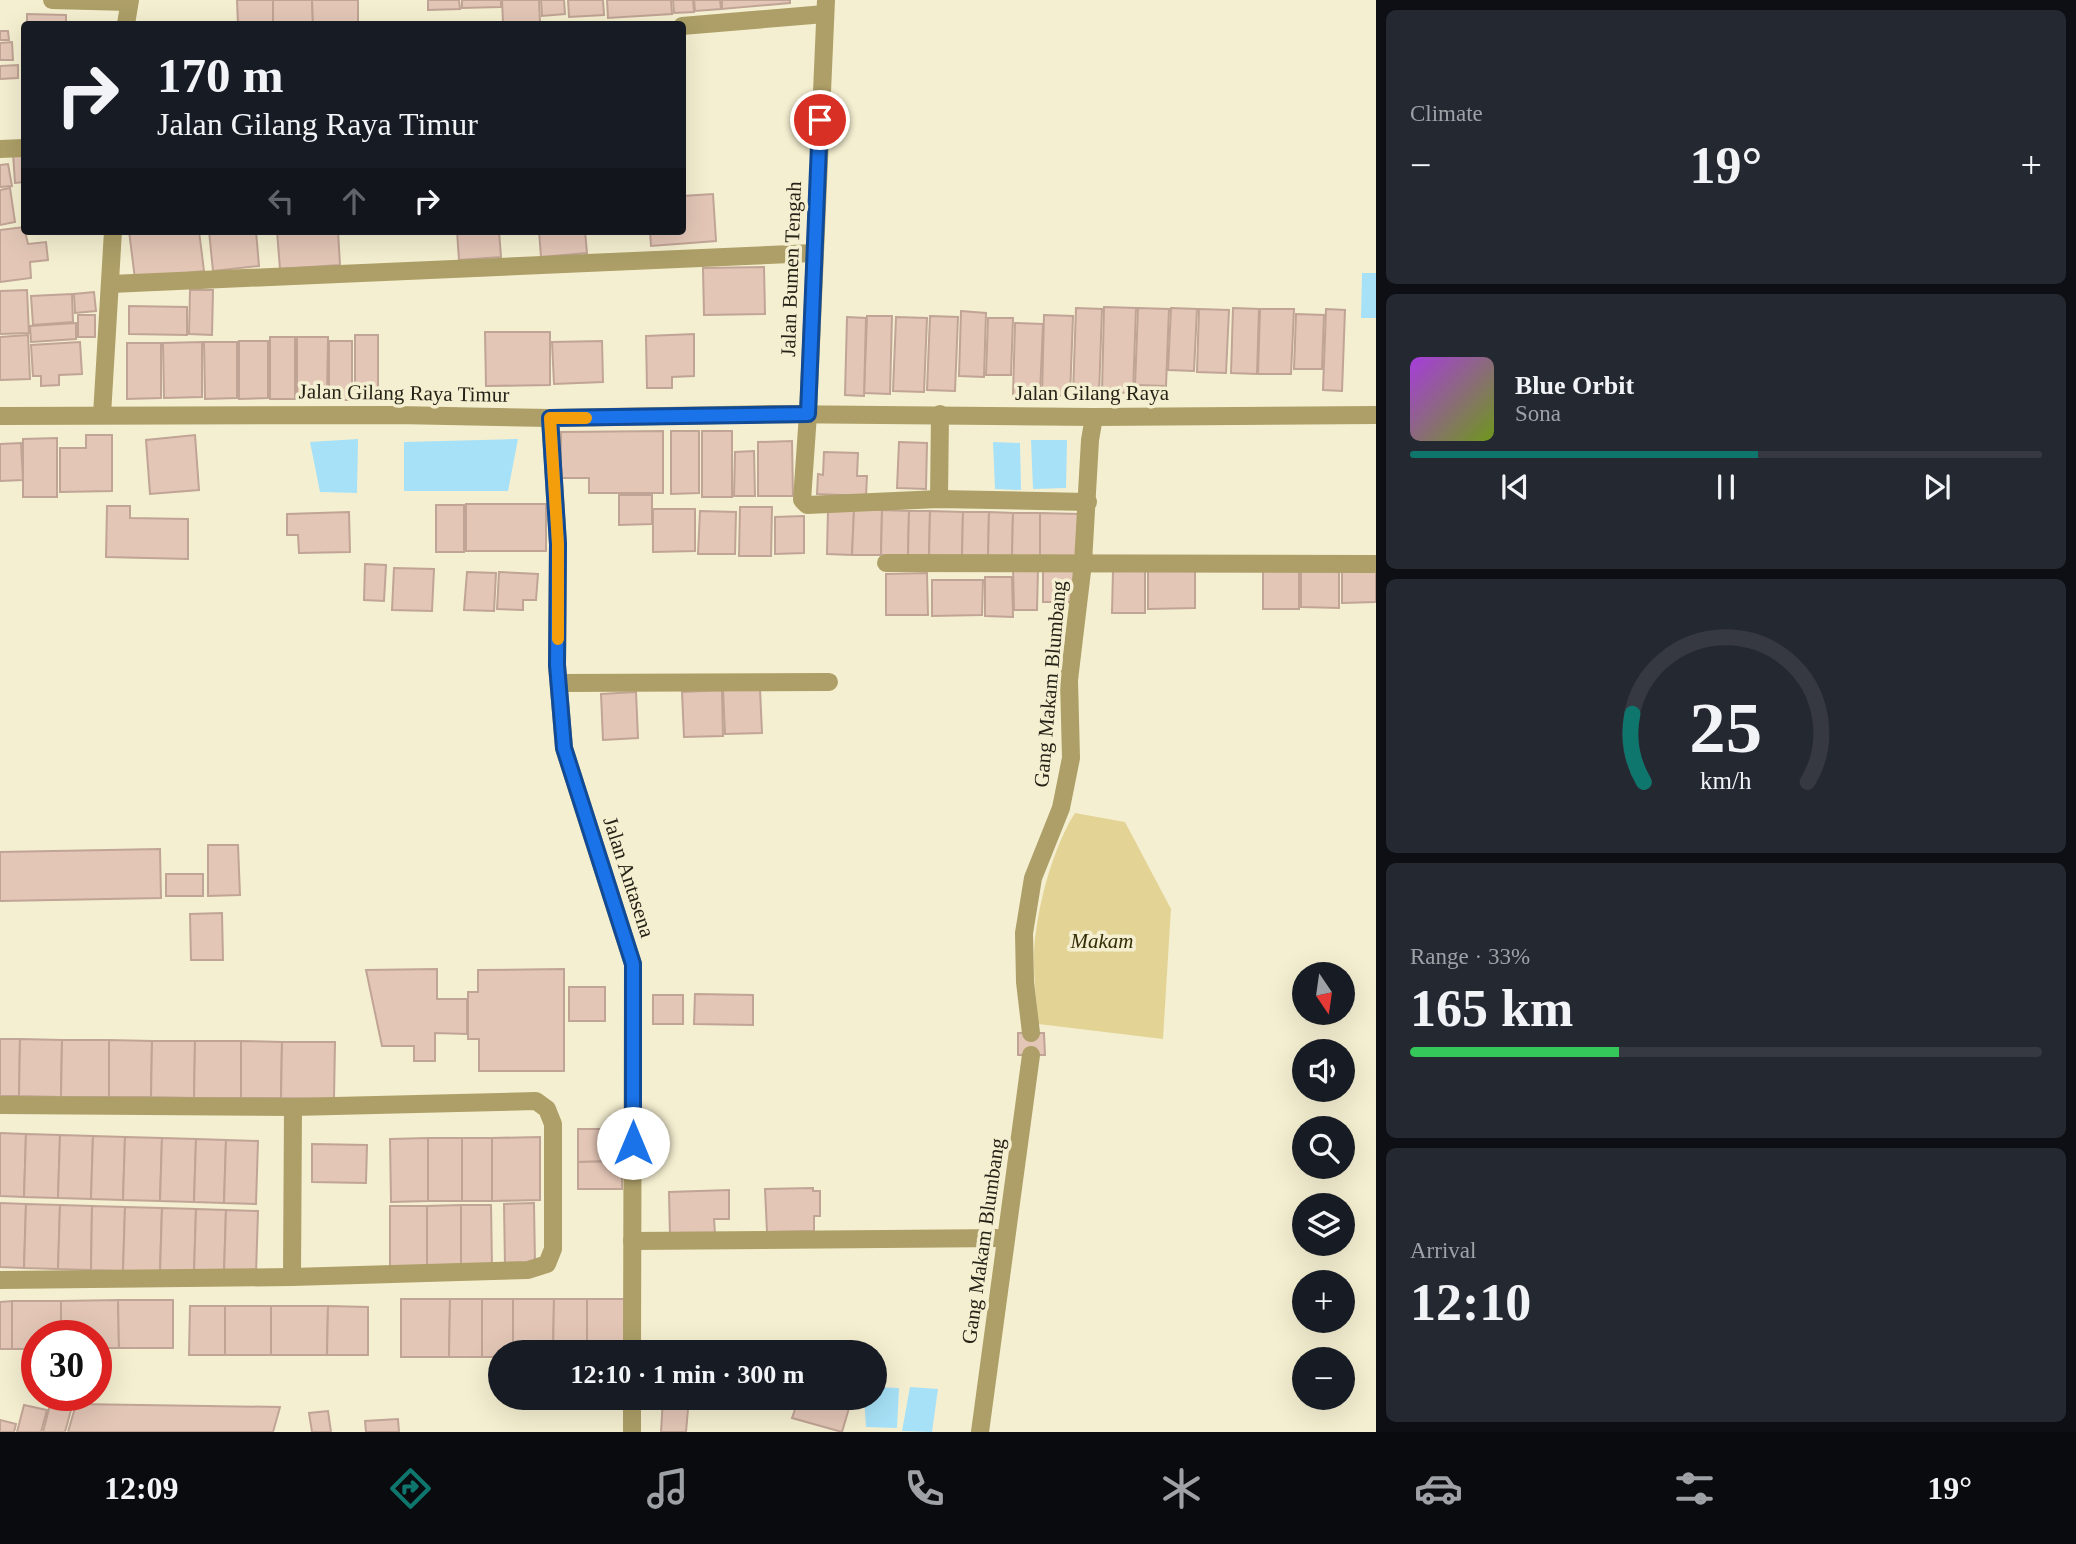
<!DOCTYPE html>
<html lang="en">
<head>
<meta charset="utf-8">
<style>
  :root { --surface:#171b24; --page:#242831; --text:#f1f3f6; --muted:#9ea1a6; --line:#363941; --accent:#0f766e }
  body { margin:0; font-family:"Times New Roman",serif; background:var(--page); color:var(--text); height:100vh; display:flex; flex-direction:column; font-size:26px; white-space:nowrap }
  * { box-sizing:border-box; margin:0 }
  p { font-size:23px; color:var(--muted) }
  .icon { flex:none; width:38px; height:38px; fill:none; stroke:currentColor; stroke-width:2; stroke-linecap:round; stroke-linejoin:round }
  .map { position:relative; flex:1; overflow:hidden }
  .panel { display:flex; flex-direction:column; gap:10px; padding:10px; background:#0d0f14; width:700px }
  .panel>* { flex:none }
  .guide { position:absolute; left:21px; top:21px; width:665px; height:214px; border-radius:7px; box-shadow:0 7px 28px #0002; background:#171b24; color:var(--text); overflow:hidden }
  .needle { width:46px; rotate:167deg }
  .controls { position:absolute; left:1292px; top:962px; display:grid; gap:14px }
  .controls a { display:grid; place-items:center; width:63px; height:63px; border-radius:50%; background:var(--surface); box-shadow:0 7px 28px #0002; font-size:35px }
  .speed { position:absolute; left:21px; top:1320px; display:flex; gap:14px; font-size:35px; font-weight:700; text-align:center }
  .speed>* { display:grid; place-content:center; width:91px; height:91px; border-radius:50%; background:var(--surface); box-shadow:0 7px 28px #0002; line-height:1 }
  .speed .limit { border:10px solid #d22; background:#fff; color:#111 }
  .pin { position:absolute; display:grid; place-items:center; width:60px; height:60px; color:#fff; margin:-30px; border:4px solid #fff; border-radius:50%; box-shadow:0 2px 7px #0007 }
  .me { position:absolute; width:77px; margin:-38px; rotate:0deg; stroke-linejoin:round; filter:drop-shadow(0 0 5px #0008) }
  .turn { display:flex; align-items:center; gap:24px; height:147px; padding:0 21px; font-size:32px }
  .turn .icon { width:91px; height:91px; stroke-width:2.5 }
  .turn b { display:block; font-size:49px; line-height:60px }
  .lanes { display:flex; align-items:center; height:66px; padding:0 21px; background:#0003; justify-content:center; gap:35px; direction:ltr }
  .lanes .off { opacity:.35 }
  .big { font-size:52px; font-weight:800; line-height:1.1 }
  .panel .tile { flex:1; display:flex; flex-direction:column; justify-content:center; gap:10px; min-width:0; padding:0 24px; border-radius:10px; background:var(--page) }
  .panel .dial { align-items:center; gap:0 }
  .dial svg { height:182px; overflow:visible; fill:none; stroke:var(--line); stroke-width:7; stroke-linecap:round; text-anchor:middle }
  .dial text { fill:var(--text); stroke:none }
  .song { display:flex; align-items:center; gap:21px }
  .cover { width:84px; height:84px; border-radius:10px; background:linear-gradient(135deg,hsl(280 70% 55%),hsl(80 70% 35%)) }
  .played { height:7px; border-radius:4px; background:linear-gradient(90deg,var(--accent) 55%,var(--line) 55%) }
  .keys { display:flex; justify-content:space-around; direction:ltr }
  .heat { display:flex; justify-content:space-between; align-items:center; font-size:38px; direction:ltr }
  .charge { height:10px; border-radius:5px; background:linear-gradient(90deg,#34c759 33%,var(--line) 0) }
  .trip { position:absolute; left:488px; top:1340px; width:399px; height:70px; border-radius:35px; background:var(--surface); box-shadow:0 7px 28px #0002; font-weight:800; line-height:70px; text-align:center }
  .tabs { display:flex; height:112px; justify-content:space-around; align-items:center; background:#090b0e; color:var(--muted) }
  .tabs .icon { width:49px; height:49px }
  .tabs .on { color:var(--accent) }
  .tabs b { font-size:32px; color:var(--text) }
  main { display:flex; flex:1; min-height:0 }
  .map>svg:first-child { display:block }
</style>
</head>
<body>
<main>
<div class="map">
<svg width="1376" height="1432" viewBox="0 0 1376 1432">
  <rect width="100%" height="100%" fill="#f5efd1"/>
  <path fill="#e3d496" d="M 1075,813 L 1125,822 L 1171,909 L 1163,1039 L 1038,1024 C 1036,994 1031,961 1036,931 C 1041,894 1055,844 1075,813 Z"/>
  <g fill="#a7e1f7">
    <polygon points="1362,273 1376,273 1376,318 1361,318"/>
    <polygon points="358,439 357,493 320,492 310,442"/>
    <polygon points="518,439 508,491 404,491 404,442"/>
    <polygon points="1031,440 1067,440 1066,488 1033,489"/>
    <polygon points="993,442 1020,443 1021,490 995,489"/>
    <polygon points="875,1387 899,1388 897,1428 866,1427 864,1398 875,1398"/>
    <polygon points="910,1387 938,1389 932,1432 902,1431"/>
  </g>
  <g fill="#e3c6b6" stroke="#c0a495" stroke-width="2">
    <polygon points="237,0 273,0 273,24 238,24"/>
    <polygon points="273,0 312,0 313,24 273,24"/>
    <polygon points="312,0 358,0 358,24 313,24"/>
    <polygon points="428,0 459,0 460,9 428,10"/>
    <polygon points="462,0 501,0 501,7 462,8"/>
    <polygon points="502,0 539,0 540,22 503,23"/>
    <polygon points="541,0 564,0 565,14 542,16"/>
    <polygon points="568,0 603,0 604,15 569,17"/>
    <polygon points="607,0 671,0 672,14 608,18"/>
    <polygon points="673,0 693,0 694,12 674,13"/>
    <polygon points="694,0 720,0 721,9 695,11"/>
    <polygon points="722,0 790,0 790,3 722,9"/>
    <polygon points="27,14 66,15 66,24 27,24"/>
    <polygon points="0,31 8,31 9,40 0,40"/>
    <polygon points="12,42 13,60 0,60 0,43"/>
    <polygon points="18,65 18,78 0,79 0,66"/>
    <polygon points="24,152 24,182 15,183 13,153"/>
    <polygon points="8,164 12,186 0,187 0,165"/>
    <polygon points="10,188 15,222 0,225 0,190"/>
    <polygon points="713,194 716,241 651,246 650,231 682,231 682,196"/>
    <polygon points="24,227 28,244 46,242 48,260 30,262 31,278 0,282 0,230"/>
    <polygon points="129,231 199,231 204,271 135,279"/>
    <polygon points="209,231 256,231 259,266 213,271"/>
    <polygon points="277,231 338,231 340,265 280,269"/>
    <polygon points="457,231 499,231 501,257 459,260"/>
    <polygon points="539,231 585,231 587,253 541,257"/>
    <polygon points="764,267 765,314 704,315 703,268"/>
    <polygon points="27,290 29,333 0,334 0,291"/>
    <polygon points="190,290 213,290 212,335 189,334"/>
    <polygon points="94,292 96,311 75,313 74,294"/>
    <polygon points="72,294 73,322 33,325 31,296"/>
    <polygon points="129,306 187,307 187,335 129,334"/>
    <polygon points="1104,307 1136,308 1133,393 1102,392"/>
    <polygon points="1076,308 1102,309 1099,395 1073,394"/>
    <polygon points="1138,308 1169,309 1166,386 1135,385"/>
    <polygon points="1171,308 1197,309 1194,371 1168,370"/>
    <polygon points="1233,308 1259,309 1257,374 1231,373"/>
    <polygon points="1199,309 1229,310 1226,373 1197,372"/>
    <polygon points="1260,309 1294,309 1291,374 1258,374"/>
    <polygon points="1326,309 1345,310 1342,391 1323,390"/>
    <polygon points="961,311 986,313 984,377 959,376"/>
    <polygon points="1296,314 1324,315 1322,369 1294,369"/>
    <rect x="78" y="315" width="17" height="22"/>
    <polygon points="1044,315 1073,316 1070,396 1042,395"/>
    <polygon points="867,316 892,316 890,394 864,393"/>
    <polygon points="930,316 958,317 955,391 927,390"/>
    <polygon points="847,317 866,318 864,396 845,395"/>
    <polygon points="896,317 927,318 924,392 893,391"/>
    <polygon points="988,318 1013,318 1011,375 986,375"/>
    <polygon points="76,323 76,339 31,342 30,326"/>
    <polygon points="1015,323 1043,324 1040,395 1013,395"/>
    <polygon points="485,332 550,332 550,385 486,386"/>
    <polygon points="694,334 694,376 672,377 672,388 647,388 646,336"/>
    <polygon points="28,335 30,379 0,380 0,337"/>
    <polygon points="355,335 378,335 378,400 355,399"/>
    <rect x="270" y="337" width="25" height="62"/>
    <polygon points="297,337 328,337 327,396 297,396"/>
    <polygon points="239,341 268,341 268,398 239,399"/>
    <rect x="329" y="341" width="23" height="59"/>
    <polygon points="602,341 603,382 554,384 552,342"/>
    <polygon points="80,342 82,374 59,375 59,385 41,386 41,376 33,376 31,345"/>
    <polygon points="202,342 202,397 164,398 163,343"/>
    <polygon points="204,342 237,342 237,398 205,399"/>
    <polygon points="127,343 161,343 161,398 127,399"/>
    <polygon points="663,431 663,493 589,493 589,478 561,478 561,432"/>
    <polygon points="671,431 699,431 699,493 671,494"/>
    <rect x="702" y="431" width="30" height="66"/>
    <polygon points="86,435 112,435 112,491 60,492 60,448 86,448"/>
    <polygon points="195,435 199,490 150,494 146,440"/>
    <polygon points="57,438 57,497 23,497 23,439"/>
    <polygon points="792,441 793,496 758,496 758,442"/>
    <polygon points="899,442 927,443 926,489 897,488"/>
    <polygon points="21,443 23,480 0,481 0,444"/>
    <polygon points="754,451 755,496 734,496 735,452"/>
    <polygon points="824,452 858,453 857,476 867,476 866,496 817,494 818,474 823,475"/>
    <polygon points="619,495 652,495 652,524 619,525"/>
    <rect x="466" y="504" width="80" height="47"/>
    <rect x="436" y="505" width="28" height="47"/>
    <polygon points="107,506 130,506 130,518 188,519 188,559 106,557"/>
    <polygon points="740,507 772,507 771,556 739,556"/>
    <polygon points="653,509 695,509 695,551 653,552"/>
    <polygon points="828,509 854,510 852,555 827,554"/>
    <polygon points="854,510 882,510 881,555 852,555"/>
    <polygon points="882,510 909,511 908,556 881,555"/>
    <polygon points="700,511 736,512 735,554 698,554"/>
    <polygon points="909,511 930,511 929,556 908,556"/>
    <polygon points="930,511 963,512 962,556 929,556"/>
    <polygon points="349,512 350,552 299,553 298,535 287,535 287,514"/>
    <polygon points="963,512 989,512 988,557 962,556"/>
    <polygon points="989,512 1013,513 1012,557 988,557"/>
    <polygon points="1013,513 1040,513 1040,558 1012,557"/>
    <polygon points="1040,513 1079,514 1079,558 1040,558"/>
    <polygon points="804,516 804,553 775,554 775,517"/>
    <polygon points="365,564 386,565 384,601 364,600"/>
    <rect x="1043" y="566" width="35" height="36"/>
    <polygon points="394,568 434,569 432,611 392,610"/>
    <polygon points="1013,568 1038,568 1037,610 1014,610"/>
    <polygon points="1195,568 1195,608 1148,609 1148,569"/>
    <polygon points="1301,568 1339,568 1339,608 1301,607"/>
    <polygon points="1376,568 1376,602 1342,603 1342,569"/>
    <polygon points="1113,570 1145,570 1145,613 1112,613"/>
    <rect x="1263" y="570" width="36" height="39"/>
    <polygon points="467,572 496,573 494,611 464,610"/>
    <polygon points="499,572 538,574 536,600 523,600 523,610 497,609"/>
    <polygon points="927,573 928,615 886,615 886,574"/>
    <polygon points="985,577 1012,577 1013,617 985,616"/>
    <polygon points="932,580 983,580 982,615 932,616"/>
    <polygon points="760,689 762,733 725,734 723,690"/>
    <polygon points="722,690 723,736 684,737 682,692"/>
    <polygon points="636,692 638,738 603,740 601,694"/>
    <polygon points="208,845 238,845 240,895 208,896"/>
    <polygon points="160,849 161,898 0,901 0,852"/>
    <rect x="166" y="874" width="37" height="22"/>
    <polygon points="222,913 223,960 191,960 190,914"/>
    <polygon points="437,969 437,999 467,999 467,1034 435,1033 435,1061 414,1061 414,1046 382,1046 366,970"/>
    <polygon points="564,969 564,1071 479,1071 479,1039 468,1039 468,992 478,992 478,970"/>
    <rect x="569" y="987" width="36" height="34"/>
    <polygon points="695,994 753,995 753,1025 694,1024"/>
    <rect x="653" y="995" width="30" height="29"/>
    <polygon points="1018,1033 1044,1033 1045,1055 1018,1055"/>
    <polygon points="0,1039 20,1039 19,1096 0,1096"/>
    <polygon points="20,1039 62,1040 61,1097 19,1096"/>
    <polygon points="62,1040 109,1040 109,1097 61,1097"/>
    <polygon points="109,1040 152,1041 151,1097 109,1097"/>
    <polygon points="152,1041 195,1041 194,1098 151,1097"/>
    <polygon points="195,1041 241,1041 241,1098 194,1098"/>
    <polygon points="241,1041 282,1042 281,1098 241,1098"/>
    <polygon points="282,1042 335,1042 334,1099 281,1098"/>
    <polygon points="578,1129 622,1129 622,1161 578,1162"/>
    <polygon points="0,1133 26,1134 24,1197 0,1196"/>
    <polygon points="26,1134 60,1135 58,1198 24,1197"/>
    <polygon points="60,1135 93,1136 91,1199 58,1198"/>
    <polygon points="93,1136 125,1137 123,1200 91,1199"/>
    <polygon points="125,1137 162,1138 160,1201 123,1200"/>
    <polygon points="540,1137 540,1200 492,1201 492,1138"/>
    <polygon points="162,1138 196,1139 194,1202 160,1201"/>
    <polygon points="428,1138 428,1201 391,1202 390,1139"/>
    <rect x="428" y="1138" width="34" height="63"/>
    <rect x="462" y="1138" width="30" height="63"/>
    <polygon points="196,1139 226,1140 224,1203 194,1202"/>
    <polygon points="226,1140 258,1141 256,1204 224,1203"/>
    <polygon points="312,1144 367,1145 366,1183 312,1182"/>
    <polygon points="622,1161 622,1189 578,1189 578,1162"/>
    <polygon points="813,1188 813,1191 820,1191 820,1216 814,1216 814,1231 767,1232 765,1189"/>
    <polygon points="729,1190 729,1219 714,1219 715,1234 670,1236 669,1192"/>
    <polygon points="0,1203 26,1204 24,1268 0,1267"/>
    <polygon points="534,1203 535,1266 505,1267 504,1204"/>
    <polygon points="26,1204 60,1205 58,1269 24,1268"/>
    <polygon points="60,1205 92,1206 91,1270 58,1269"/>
    <polygon points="461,1205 491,1205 492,1268 461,1269"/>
    <polygon points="461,1205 461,1269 427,1269 427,1206"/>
    <polygon points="92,1206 125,1207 123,1271 91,1270"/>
    <rect x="390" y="1206" width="37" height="63"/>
    <polygon points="125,1207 162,1208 160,1272 123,1271"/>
    <polygon points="162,1208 196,1209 194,1273 160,1272"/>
    <polygon points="196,1209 226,1210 224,1274 194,1273"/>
    <polygon points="226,1210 258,1211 256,1274 224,1274"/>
    <polygon points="401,1299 450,1299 449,1357 401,1357"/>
    <polygon points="450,1299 482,1299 482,1357 449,1357"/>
    <polygon points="482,1299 513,1299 513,1353 500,1353 500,1357 482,1357"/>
    <polygon points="513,1299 554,1299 553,1353 513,1353"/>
    <polygon points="554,1299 587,1299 587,1353 553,1353"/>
    <rect x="587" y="1299" width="37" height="54"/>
    <polygon points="118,1300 119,1348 96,1348 96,1335 61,1335 61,1301"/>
    <polygon points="118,1300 173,1300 173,1348 119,1348"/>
    <polygon points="12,1301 12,1349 0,1349 0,1302"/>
    <polygon points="12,1301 61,1301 61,1335 37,1335 37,1349 12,1349"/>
    <polygon points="190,1306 225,1306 225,1355 189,1355"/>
    <rect x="225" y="1306" width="46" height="49"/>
    <polygon points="271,1306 328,1306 327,1355 271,1355"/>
    <polygon points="328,1306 368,1307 368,1355 327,1355"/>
    <polygon points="663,1398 689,1398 686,1432 661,1432"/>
    <polygon points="799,1398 852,1398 842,1432 792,1418"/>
    <polygon points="76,1404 280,1407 273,1432 68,1432"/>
    <polygon points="24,1405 47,1410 41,1432 17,1432"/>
    <polygon points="50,1405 71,1410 65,1432 43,1432"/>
    <polygon points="328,1411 331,1432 312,1432 309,1413"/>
    <polygon points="398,1419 399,1432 366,1432 365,1421"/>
    <polygon points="0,1420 16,1424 14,1432 0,1432"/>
  </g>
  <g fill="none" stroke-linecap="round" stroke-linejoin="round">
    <g stroke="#ad9f67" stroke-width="18">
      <polyline points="52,0 129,2"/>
      <polyline points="826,0 808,414 802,500 807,505 939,499 1088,502"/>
      <polyline points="126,24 130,0"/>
      <polyline points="682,26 825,14"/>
      <polyline points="0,149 24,148"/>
      <polyline points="111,284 814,253"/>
      <polyline points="102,415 113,231"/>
      <polyline points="0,416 397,415 550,418 771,414 1094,417 1376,415"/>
      <polyline points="550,418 558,544 557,665 564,748 633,964 632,1353"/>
      <polyline points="939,499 940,414"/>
      <polyline points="886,563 1376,564"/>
      <polyline points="559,683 829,682"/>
      <polyline points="1031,1033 1025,982 1024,933 1033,878 1061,808 1071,758 1069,680 1083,563 1090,440 1094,417"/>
      <polyline points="0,1105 293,1107 536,1101 547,1109 553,1124 553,1249 547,1264 528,1270 292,1277 0,1280"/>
      <polyline points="632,1241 1005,1238"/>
      <polyline points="292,1277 293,1107"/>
      <polyline points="632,1432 632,1398"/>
      <polyline points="980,1432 1031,1055"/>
    </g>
  </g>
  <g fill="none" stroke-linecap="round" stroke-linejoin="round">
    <g stroke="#114b97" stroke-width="18">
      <polyline id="route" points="633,1143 633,964 564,748 557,665 558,544 550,418 808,414 820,120"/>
    </g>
    <use href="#route" stroke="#1a73e8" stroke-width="12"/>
    <polyline stroke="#f59e0b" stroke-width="12" points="558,639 558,544 550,418 586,418"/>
  </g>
  <g text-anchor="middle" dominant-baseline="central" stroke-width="7" stroke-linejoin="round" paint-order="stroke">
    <g font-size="21" fill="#252217" stroke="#f5efd1">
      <text transform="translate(791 269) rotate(-88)">Jalan Bumen Tengah</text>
      <text transform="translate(404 393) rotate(1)">Jalan Gilang Raya Timur</text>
      <text x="1092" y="393">Jalan Gilang Raya</text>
      <text transform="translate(1050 684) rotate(-85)">Gang Makam Blumbang</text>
      <text transform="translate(629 877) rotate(72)">Jalan Antasena</text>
      <text transform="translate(983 1241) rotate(-82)">Gang Makam Blumbang</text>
    </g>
    <g font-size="21" font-style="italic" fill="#342c04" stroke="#f5efd1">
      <text x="1102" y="941">Makam</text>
    </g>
  </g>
</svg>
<div class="controls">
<a><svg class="needle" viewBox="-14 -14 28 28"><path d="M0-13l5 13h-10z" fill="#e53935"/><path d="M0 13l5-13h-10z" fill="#9ea1a6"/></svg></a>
<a><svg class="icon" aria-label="sound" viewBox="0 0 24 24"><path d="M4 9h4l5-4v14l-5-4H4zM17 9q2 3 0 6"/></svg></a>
<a><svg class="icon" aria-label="search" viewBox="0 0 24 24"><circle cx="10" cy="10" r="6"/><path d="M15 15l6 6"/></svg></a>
<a><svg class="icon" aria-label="layers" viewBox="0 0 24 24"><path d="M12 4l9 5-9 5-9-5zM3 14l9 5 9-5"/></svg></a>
<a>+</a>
<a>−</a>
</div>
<div class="speed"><div class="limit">30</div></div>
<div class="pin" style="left:820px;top:120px;background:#d93025"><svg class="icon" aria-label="arrive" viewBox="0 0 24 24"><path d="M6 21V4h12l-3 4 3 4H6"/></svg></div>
<svg class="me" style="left:633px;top:1143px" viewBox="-20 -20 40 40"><circle r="19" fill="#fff"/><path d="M0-13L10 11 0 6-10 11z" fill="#1a73e8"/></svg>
<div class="trip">12:10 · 1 min · 300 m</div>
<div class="guide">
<div class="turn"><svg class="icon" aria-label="right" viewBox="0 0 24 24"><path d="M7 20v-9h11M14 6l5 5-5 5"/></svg><div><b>170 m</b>Jalan Gilang Raya Timur</div></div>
<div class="lanes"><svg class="icon off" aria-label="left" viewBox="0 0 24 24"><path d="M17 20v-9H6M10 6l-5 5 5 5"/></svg><svg class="icon off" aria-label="ahead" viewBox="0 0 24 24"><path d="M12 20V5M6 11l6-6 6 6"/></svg><svg class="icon" aria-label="right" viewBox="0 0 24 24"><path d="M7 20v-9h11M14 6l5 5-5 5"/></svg></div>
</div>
</div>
<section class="panel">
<div class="tile"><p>Climate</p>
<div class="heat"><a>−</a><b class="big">19°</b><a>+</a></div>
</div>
<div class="tile">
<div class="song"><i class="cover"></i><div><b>Blue Orbit</b><p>Sona</p></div></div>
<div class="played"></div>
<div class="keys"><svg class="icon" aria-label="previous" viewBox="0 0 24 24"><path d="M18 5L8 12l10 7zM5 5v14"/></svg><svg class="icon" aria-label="pause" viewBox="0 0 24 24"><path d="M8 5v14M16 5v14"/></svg><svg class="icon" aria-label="next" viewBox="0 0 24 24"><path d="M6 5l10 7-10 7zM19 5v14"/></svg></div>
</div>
<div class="tile dial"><svg viewBox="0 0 100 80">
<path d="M14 69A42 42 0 1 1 86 69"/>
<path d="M14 69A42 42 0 0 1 9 39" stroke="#0f766e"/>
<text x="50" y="56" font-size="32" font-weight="700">25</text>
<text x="50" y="72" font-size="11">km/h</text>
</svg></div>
<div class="tile"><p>Range · 33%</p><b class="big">165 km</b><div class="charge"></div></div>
<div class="tile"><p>Arrival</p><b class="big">12:10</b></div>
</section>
</main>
<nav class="tabs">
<b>12:09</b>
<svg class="icon on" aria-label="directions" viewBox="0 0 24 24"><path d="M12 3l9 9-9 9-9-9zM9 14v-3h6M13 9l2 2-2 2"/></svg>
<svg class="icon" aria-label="music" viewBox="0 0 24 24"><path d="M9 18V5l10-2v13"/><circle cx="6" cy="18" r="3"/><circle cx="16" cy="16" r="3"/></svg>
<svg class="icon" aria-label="phone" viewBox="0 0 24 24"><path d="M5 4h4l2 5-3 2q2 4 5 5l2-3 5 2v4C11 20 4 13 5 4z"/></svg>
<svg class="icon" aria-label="climate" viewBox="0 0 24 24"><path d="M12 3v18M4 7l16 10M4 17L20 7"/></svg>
<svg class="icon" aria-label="car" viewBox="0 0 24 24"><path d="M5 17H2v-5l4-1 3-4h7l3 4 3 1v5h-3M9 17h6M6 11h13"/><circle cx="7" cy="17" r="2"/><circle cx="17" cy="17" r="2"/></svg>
<svg class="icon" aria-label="filters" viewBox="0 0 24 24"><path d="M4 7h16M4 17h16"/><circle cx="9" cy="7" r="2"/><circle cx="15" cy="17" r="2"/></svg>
<b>19°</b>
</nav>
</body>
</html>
